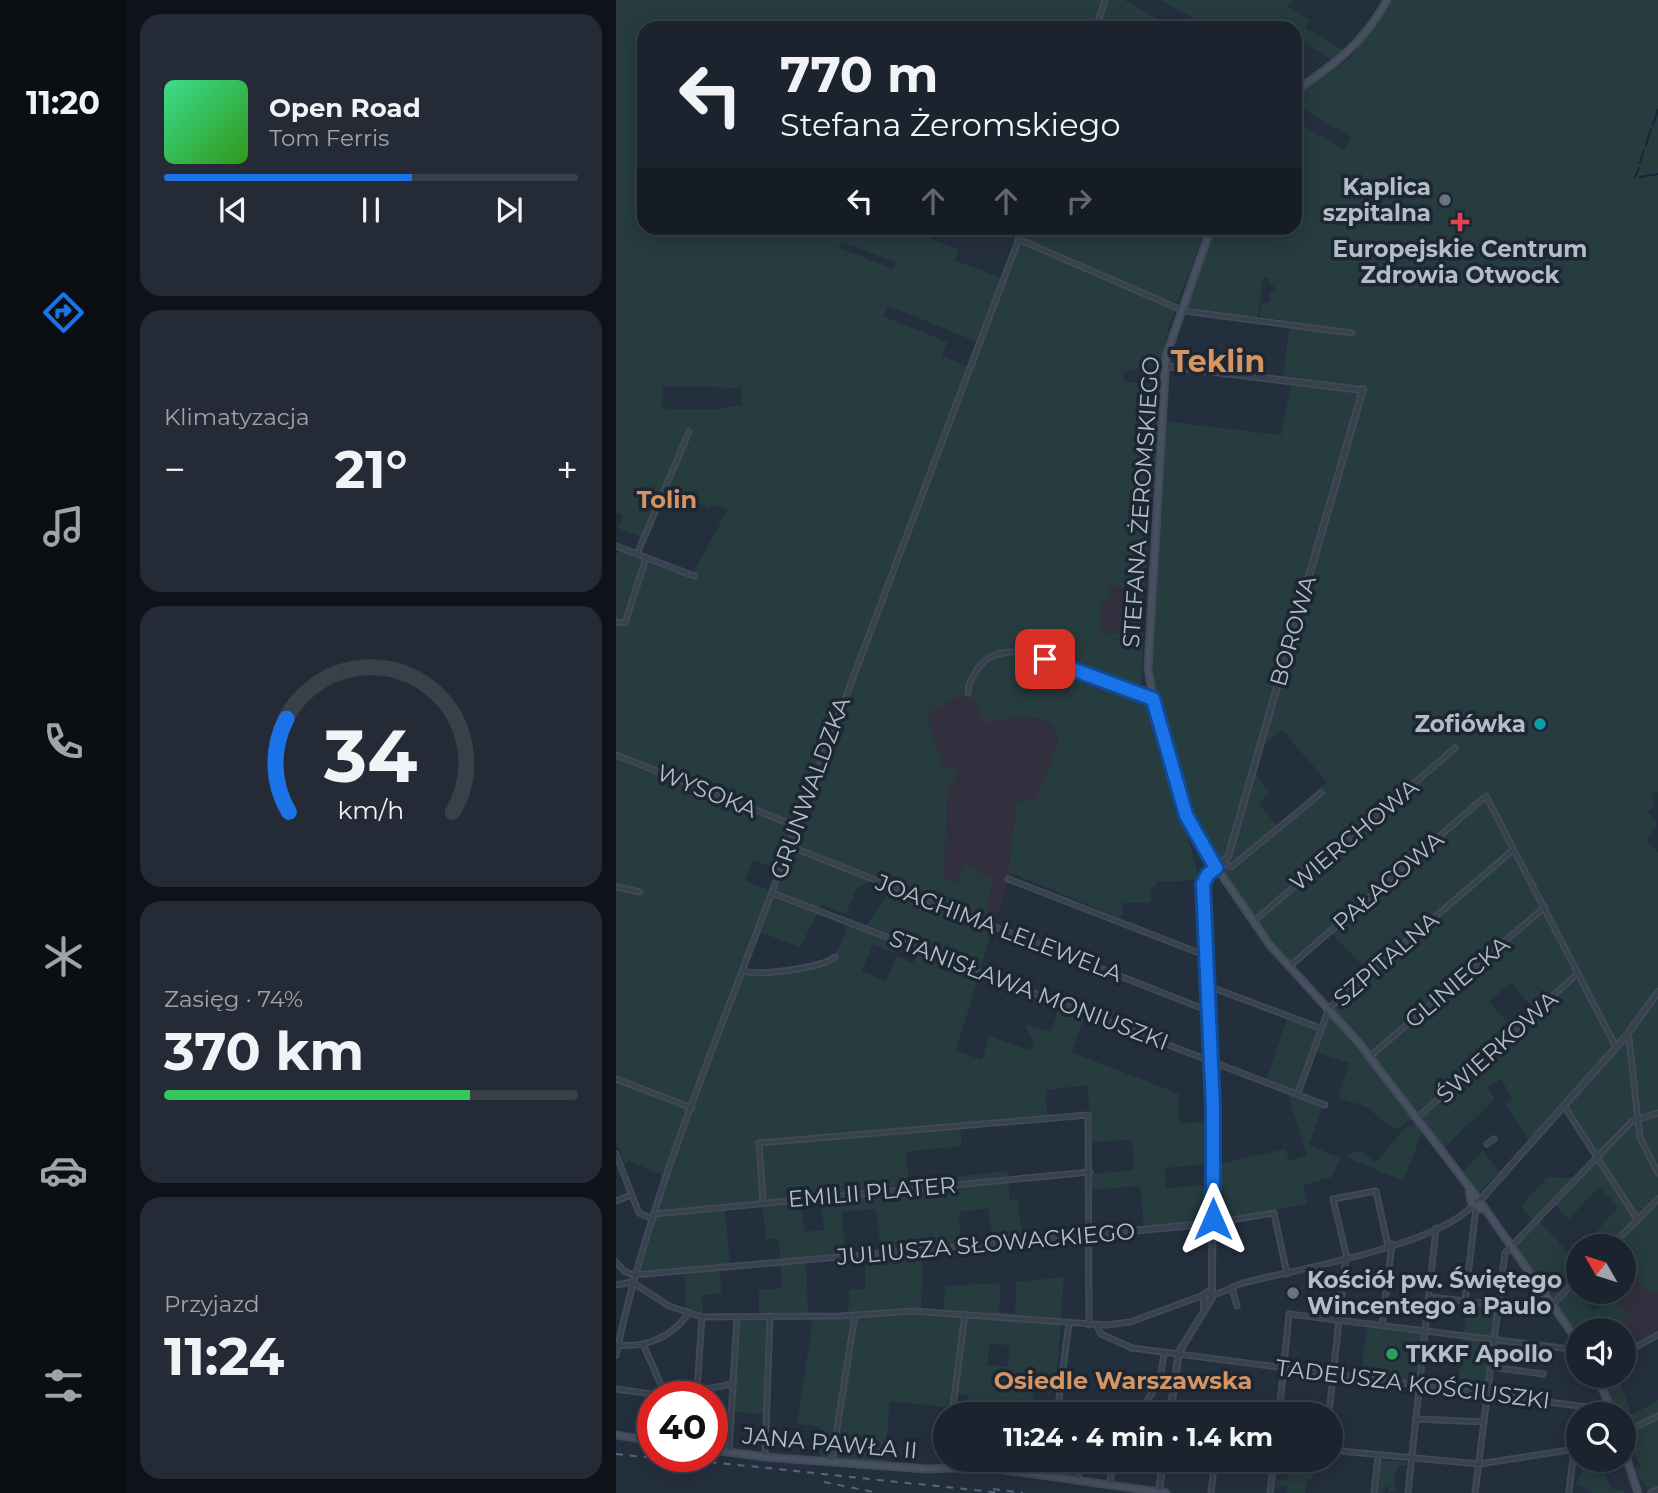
<!DOCTYPE html>
<html lang="pl">
<head>
<meta charset="utf-8">
<style>
  :root { --surface:#1b232e; --page:#242b36; --text:#f1f3f6; --muted:#a0a4aa; --line:#39404a; --accent:#1a73e8 }
  body { margin:0; font-family:Montserrat,sans-serif; background:var(--page); color:var(--text); height:100vh; display:flex; flex-direction:column; font-size:26px; white-space:nowrap }
  * { box-sizing:border-box; margin:0 }
  p { font-size:23px; color:var(--muted) }
  .icon { flex:none; width:38px; height:38px; fill:none; stroke:currentColor; stroke-width:2; stroke-linecap:round; stroke-linejoin:round }
  .map { position:relative; flex:1; overflow:hidden }
  .details { display:flex; flex-direction:column; gap:14px; padding:14px; background:#0f1319; width:490px }
  .details>* { flex:none }
  .top-card { position:absolute; left:21px; top:21px; width:665px; height:214px; border-radius:21px; box-shadow:0 4px 18px #0003,0 0 0 2px var(--line); background:#1b232e; color:var(--text); overflow:hidden }
  .needle { width:46px; rotate:309deg }
  .controls { position:absolute; left:950px; top:1234px; display:grid; gap:14px }
  .controls a { display:grid; place-items:center; width:70px; height:70px; border-radius:50%; background:var(--surface); box-shadow:0 4px 18px #0003,0 0 0 2px var(--line); font-size:35px }
  .speed { position:absolute; left:21px; top:1381px; display:flex; gap:14px; font-size:35px; font-weight:700; text-align:center }
  .speed>* { display:grid; place-content:center; width:91px; height:91px; border-radius:50%; background:var(--surface); box-shadow:0 4px 18px #0003,0 0 0 2px var(--line); line-height:1 }
  .speed .limit { border:10px solid #d22; background:#fff; color:#111 }
  .pin { position:absolute; display:grid; place-items:center; width:60px; height:60px; color:#fff; margin:-30px; border-radius:14px; box-shadow:0 4px 10px #0006 }
  .me { position:absolute; width:77px; margin:-38px; rotate:0deg; stroke-linejoin:round; filter:drop-shadow(0 0 5px #0008) }
  .turn { display:flex; align-items:center; gap:24px; height:147px; padding:0 28px; font-size:32px }
  .turn .icon { width:91px; height:91px; stroke-width:2.5 }
  .turn b { display:block; font-size:49px; line-height:60px }
  .lanes { display:flex; align-items:center; height:66px; padding:0 28px; background:#0003; justify-content:center; gap:35px; direction:ltr }
  .lanes .off { opacity:.35 }
  .big { font-size:52px; font-weight:700; line-height:1.1 }
  .details .widget { flex:1; display:flex; flex-direction:column; justify-content:center; gap:10px; min-width:0; padding:0 24px; border-radius:21px; background:var(--page) }
  .details .dial { align-items:center; gap:0 }
  .dial svg { height:182px; overflow:visible; fill:none; stroke:var(--line); stroke-width:7; stroke-linecap:round; text-anchor:middle }
  .dial text { fill:var(--text); stroke:none }
  .song { display:flex; align-items:center; gap:21px }
  .cover { width:84px; height:84px; border-radius:10px; background:linear-gradient(135deg,hsl(150 70% 55%),hsl(110 70% 35%)) }
  .played { height:7px; border-radius:4px; background:linear-gradient(90deg,var(--accent) 60%,var(--line) 60%) }
  .keys { display:flex; justify-content:space-around; direction:ltr }
  .heat { display:flex; justify-content:space-between; align-items:center; font-size:38px; direction:ltr }
  .charge { height:10px; border-radius:5px; background:linear-gradient(90deg,#34c759 74%,var(--line) 0) }
  .trip { position:absolute; left:317px; top:1402px; width:410px; height:70px; border-radius:35px; background:var(--surface); box-shadow:0 4px 18px #0003,0 0 0 2px var(--line); font-weight:700; line-height:70px; text-align:center }
  main { display:flex; flex:1; min-height:0 }
  .dock { display:flex; flex-direction:column; width:126px; justify-content:space-around; align-items:center; background:#0b0e12; color:var(--muted) }
  .dock .icon { width:49px; height:49px }
  .dock .active { color:var(--accent) }
  .dock b { font-size:32px; color:var(--text) }
  .map>svg:first-child { display:block }
</style>
</head>
<body>
<main>
<nav class="dock">
<b>11:20</b>
<svg class="icon active" aria-label="directions" viewBox="0 0 24 24"><path d="M12 3l9 9-9 9-9-9zM9 14v-3h6M13 9l2 2-2 2"/></svg>
<svg class="icon" aria-label="music" viewBox="0 0 24 24"><path d="M9 18V5l10-2v13"/><circle cx="6" cy="18" r="3"/><circle cx="16" cy="16" r="3"/></svg>
<svg class="icon" aria-label="phone" viewBox="0 0 24 24"><path d="M5 4h4l2 5-3 2q2 4 5 5l2-3 5 2v4C11 20 4 13 5 4z"/></svg>
<svg class="icon" aria-label="climate" viewBox="0 0 24 24"><path d="M12 3v18M4 7l16 10M4 17L20 7"/></svg>
<svg class="icon" aria-label="car" viewBox="0 0 24 24"><path d="M5 17H2v-5l4-1 3-4h7l3 4 3 1v5h-3M9 17h6M6 11h13"/><circle cx="7" cy="17" r="2"/><circle cx="17" cy="17" r="2"/></svg>
<svg class="icon" aria-label="filters" viewBox="0 0 24 24"><path d="M4 7h16M4 17h16"/><circle cx="9" cy="7" r="2"/><circle cx="15" cy="17" r="2"/></svg>
</nav>
<section class="details">
<div class="widget">
<div class="song"><i class="cover"></i><div><b>Open Road</b><p>Tom Ferris</p></div></div>
<div class="played"></div>
<div class="keys"><svg class="icon" aria-label="previous" viewBox="0 0 24 24"><path d="M18 5L8 12l10 7zM5 5v14"/></svg><svg class="icon" aria-label="pause" viewBox="0 0 24 24"><path d="M8 5v14M16 5v14"/></svg><svg class="icon" aria-label="next" viewBox="0 0 24 24"><path d="M6 5l10 7-10 7zM19 5v14"/></svg></div>
</div>
<div class="widget"><p>Klimatyzacja</p>
<div class="heat"><a>−</a><b class="big">21°</b><a>+</a></div>
</div>
<div class="widget dial"><svg viewBox="0 0 100 80">
<path d="M14 69A42 42 0 1 1 86 69"/>
<path d="M14 69A42 42 0 0 1 13 28" stroke="#1a73e8"/>
<text x="50" y="56" font-size="32" font-weight="700">34</text>
<text x="50" y="72" font-size="11">km/h</text>
</svg></div>
<div class="widget"><p>Zasięg · 74%</p><b class="big">370 km</b><div class="charge"></div></div>
<div class="widget"><p>Przyjazd</p><b class="big">11:24</b></div>
</section>
<div class="map">
<svg width="1042" height="1493" viewBox="0 0 1042 1493">
  <rect width="100%" height="100%" fill="#242f3e"/>
  <g fill="#32303f">
    <polygon points="494,586 529,589 527,634 483,633 486,603"/>
    <polygon points="297,672 498,748 534,882 535,899 507,900 501,914 395,873 378,924 288,887"/>
    <polygon points="1042,1245 1042,1332 1008,1350 1008,1330 990,1330 1011,1315 995,1292 1008,1292 1008,1277"/>
  </g>
  <g fill="#263c3f" fill-rule="evenodd">
    <path d="M 0,0 L 488,0 L 478,28 L 28,28 L 28,228 L 317,228 L 313,238 L 343,250 L 339,260 L 385,278 L 361,342 L 273,306 L 267,316 L 331,342 L 326,356 L 352,367 L 247,641 L 181,824 L 184,825 L 402,245 L 407,244 L 560,309 L 553,325 L 546,361 L 506,373 L 509,382 L 545,386 L 529,589 L 494,586 L 492,604 L 486,603 L 483,633 L 527,634 L 526,683 L 584,880 L 541,882 L 535,892 L 535,902 L 508,903 L 505,918 L 392,872 L 401,802 L 420,800 L 443,740 C 436,706 393,719 368,723 L 358,700 L 346,695 L 310,714 L 327,766 L 341,772 L 331,795 L 328,878 L 342,883 L 348,864 L 376,880 L 370,920 L 378,924 L 340,1051 L 366,1060 L 373,1036 L 413,1050 L 418,1043 L 409,1024 L 435,1032 L 444,1004 L 470,1014 L 455,1052 L 563,1094 L 563,1123 L 594,1122 L 594,1164 L 549,1168 L 550,1188 L 594,1185 L 593,1220 L 528,1227 L 524,1186 L 476,1190 L 476,1174 L 518,1170 L 516,1139 L 474,1143 L 472,1085 L 430,1090 L 431,1116 L 344,1125 L 346,1146 L 290,1152 L 293,1182 L 391,1171 L 394,1201 L 402,1200 L 406,1239 L 377,1242 L 372,1208 L 343,1212 L 345,1245 L 307,1249 L 305,1311 L 327,1311 L 329,1286 L 385,1283 L 383,1312 L 399,1314 L 400,1282 L 448,1277 L 441,1376 L 420,1374 L 415,1414 L 351,1409 L 352,1395 L 340,1393 L 337,1408 L 274,1401 L 268,1468 L 203,1461 L 205,1427 L 181,1424 L 198,1313 L 232,1313 L 233,1290 L 249,1289 L 249,1252 L 265,1250 L 260,1209 L 226,1212 L 229,1255 L 190,1258 L 192,1313 L 154,1314 L 150,1414 L 118,1412 L 124,1320 L 143,1319 L 143,1290 L 166,1288 L 163,1239 L 150,1239 L 146,1204 L 109,1207 L 114,1265 L 103,1266 L 106,1293 L 86,1295 L 87,1315 L 71,1312 L 68,1269 L 19,1273 L 52,1178 L 13,1161 L 9,1165 L 0,1142 L 0,555 L 2,550 L 75,577 L 112,509 L 95,504 L 94,509 L 49,484 L 27,538 L 2,528 L 7,515 L 0,512 ZM 226,242 L 280,262 L 277,269 L 223,248 ZM 47,386 L 125,388 L 126,405 L 101,409 L 46,410 ZM 137,860 L 163,869 L 155,891 L 129,881 ZM 262,877 L 279,885 L 248,928 L 233,922 C 229,932 226,944 220,953 C 210,968 146,973 129,970 L 143,932 L 184,947 L 206,905 L 230,914 L 240,889 ZM 284,942 L 303,950 L 297,963 L 281,956 L 270,981 L 246,971 L 257,944 L 279,953 ZM 205,1203 L 208,1230 L 188,1232 L 186,1204 ZM 373,1344 L 394,1345 L 391,1367 L 371,1365 Z"/>
    <polygon points="491,0 508,0 557,28 481,28"/>
    <polygon points="545,0 678,0 670,6 694,20 689,28 729,51 717,60 684,41 679,47 679,28 594,28"/>
    <path d="M 774,0 L 1042,0 L 1042,792 L 1034,793 L 1039,804 L 1031,812 L 1040,819 L 1041,827 L 1030,839 L 1042,853 L 1042,1293 L 1028,1287 L 1014,1272 L 1008,1277 L 1008,1246 L 969,1245 L 1002,1207 L 983,1187 L 953,1219 L 938,1203 L 922,1220 L 962,1263 L 962,1292 L 978,1294 L 970,1301 L 978,1312 L 998,1296 L 1011,1315 L 990,1330 L 962,1330 L 962,1336 L 901,1249 L 903,1236 L 918,1221 L 904,1207 L 932,1177 L 959,1178 L 981,1155 L 947,1102 L 912,1140 L 889,1103 L 896,1098 L 885,1079 L 871,1087 L 879,1099 L 828,1148 L 802,1115 L 781,1130 L 748,1106 L 722,1098 L 733,1063 L 698,1052 L 684,1092 L 709,1101 L 693,1145 L 724,1158 L 716,1177 L 687,1185 L 691,1204 L 599,1221 L 600,1165 L 669,1149 L 674,1161 L 691,1155 L 669,1086 L 650,1081 L 672,1017 L 702,1028 L 714,1003 L 752,971 L 712,929 L 674,961 L 635,915 L 579,829 L 540,704 L 534,670 L 548,421 L 665,435 L 675,385 L 666,383 L 674,321 L 644,317 L 645,303 L 654,303 L 654,293 L 661,289 L 654,284 L 654,279 L 647,277 L 641,320 L 569,310 L 568,307 L 600,228 L 679,228 L 679,121 L 728,150 L 735,137 L 679,104 L 679,97 L 736,56 ZM 666,730 L 711,782 L 661,825 L 642,803 L 654,792 L 638,774 L 645,748 ZM 895,983 L 919,1010 L 897,1029 L 873,1002 Z"/>
    <polygon points="409,228 590,228 561,304 410,241 407,234"/>
    <polygon points="799,1123 806,1133 787,1181 730,1157 744,1150 757,1161 761,1161 790,1127"/>
    <polygon points="867,1150 883,1172 862,1193 847,1171"/>
    <polygon points="851,1304 880,1308 871,1389 842,1386"/>
    <polygon points="751,1327 807,1334 799,1382 745,1375"/>
    <polygon points="985,1376 1001,1376 1016,1415 1042,1400 1042,1486 1032,1490 1019,1470 1025,1467 1008,1430 1008,1414 1001,1414"/>
    <polygon points="763,1460 793,1462 792,1465 783,1465 778,1476 780,1490 772,1493 773,1487 770,1486 767,1493 761,1493"/>
    <polygon points="967,1460 973,1460 988,1473 996,1489 1006,1490 1009,1493 976,1493 960,1483 966,1472"/>
    <polygon points="673,1467 698,1470 697,1479 691,1478 689,1493 670,1493 672,1488 668,1485 658,1490 659,1481 671,1479"/>
  </g>
  <g fill="none" stroke-linecap="round" stroke-linejoin="round">
    <g stroke="#17263c" stroke-width="2">
      <polyline points="1037,125 1042,110"/>
      <polyline points="1030,145 1035,129"/>
      <polyline points="1024,163 1028,150"/>
      <polyline points="1019,177 1023,168"/>
      <polyline points="1024,177 1042,174"/>
    </g>
    <g stroke="#414a57" stroke-width="7">
      <g id="minor">
        <polyline points="480,28 489,0"/>
        <polyline points="402,239 568,311 736,333"/>
        <polyline points="0,546 78,576"/>
        <polyline points="21,554 73,432"/>
        <polyline points="0,622 9,623 30,558"/>
        <path d="M 352,693 C 352,683 357,676 362,668 C 399,620 490,694 537,699"/>
        <polyline points="0,755 180,826"/>
        <polyline points="173,846 593,1011"/>
        <polyline points="608,863 615,867 705,793"/>
        <polyline points="392,879 591,956"/>
        <polyline points="0,887 24,892"/>
        <polyline points="156,893 709,1105"/>
        <polyline points="637,922 839,748"/>
        <polyline points="674,966 870,796 1000,1047"/>
        <path d="M 127,971 C 144,976 206,968 219,957"/>
        <polyline points="592,986 704,1028"/>
        <polyline points="1010,1036 1013,1039 1024,1138 1042,1173"/>
        <polyline points="753,1057 929,907"/>
        <polyline points="0,1079 76,1108"/>
        <polyline points="682,1093 713,1008 897,850"/>
        <polyline points="948,1106 1021,1219"/>
        <polyline points="800,1119 960,975"/>
        <polyline points="871,1144 878,1139"/>
        <polyline points="0,1154 23,1213 37,1219"/>
        <polyline points="0,1201 15,1195"/>
        <polyline points="147,1202 143,1143 472,1115 473,1325"/>
        <polyline points="38,1214 474,1172"/>
        <polyline points="597,1223 658,1213 671,1274"/>
        <polyline points="995,1246 1042,1199"/>
        <polyline points="0,1262 8,1271 18,1275 474,1235"/>
        <polyline points="16,1282 53,1306 86,1317 224,1316 297,1311 490,1325 514,1322 588,1295"/>
        <polyline points="0,1285 16,1282"/>
        <polyline points="616,1288 621,1306"/>
        <path d="M 597,1295 C 608,1292 617,1286 627,1283 C 681,1269 821,1246 857,1205"/>
        <polyline points="814,1297 883,1305"/>
        <polyline points="849,1302 860,1207"/>
        <polyline points="936,1305 962,1278"/>
        <polyline points="766,1325 776,1244"/>
        <polyline points="481,1326 485,1334 516,1348 994,1410"/>
        <polyline points="27,1344 50,1396"/>
        <path d="M 2,1345 C 29,1348 56,1337 71,1315"/>
        <polyline points="1008,1353 1042,1335"/>
        <path d="M 0,1355 C 31,1206 92,1063 145,921 C 231,689 320,459 407,228"/>
        <polyline points="875,1367 927,1374"/>
        <polyline points="0,1389 50,1396 117,1384"/>
        <polyline points="81,1390 86,1317"/>
        <polyline points="336,1414 349,1314"/>
        <polyline points="441,1414 453,1323"/>
        <polyline points="532,1414 525,1411 544,1379 548,1353"/>
        <polyline points="663,1414 673,1314 962,1350"/>
        <polyline points="713,1414 730,1254 717,1199 760,1191 772,1246"/>
        <polyline points="800,1419 868,1422"/>
        <polyline points="1008,1433 1042,1416"/>
        <polyline points="714,1450 863,1464 959,1449"/>
        <polyline points="113,1452 121,1317"/>
        <polyline points="149,1457 154,1316"/>
        <polyline points="216,1460 239,1315"/>
        <polyline points="433,1475 435,1460"/>
        <path d="M 461,1480 L 466,1466 C 485,1469 500,1464 522,1468 L 526,1460"/>
        <polyline points="493,1485 498,1460"/>
        <polyline points="595,1493 598,1466"/>
        <polyline points="654,1493 658,1460"/>
        <polyline points="758,1493 762,1457"/>
        <polyline points="792,1493 820,1228"/>
        <polyline points="859,1493 889,1253 1016,1121 1042,1113"/>
        <polyline points="953,1493 962,1415"/>
      </g>
    </g>
    <g stroke="#414a57" stroke-width="8">
      <g id="tertiary">
        <polyline points="549,366 746,390"/>
        <polyline points="865,1199 1010,1036 1042,992"/>
        <polyline points="474,1235 597,1223"/>
        <polyline points="596,1293 597,1107 587,884 592,874 612,857 747,389"/>
        <polyline points="588,1309 588,1295 592,1292"/>
        <polyline points="554,1414 563,1352 596,1298 592,1292"/>
        <polyline points="543,1492 547,1460"/>
        <polyline points="1035,1493 1042,1490"/>
      </g>
    </g>
    <g stroke="#414a57" stroke-width="9">
      <g id="secondary">
        <path d="M 679,91 C 718,65 749,42 771,0"/>
        <polyline points="595,228 550,356 532,668 538,704 570,815 579,836 653,944 743,1043 860,1196"/>
        <polyline points="853,1192 856,1204 866,1209"/>
        <polyline points="865,1203 962,1342"/>
        <polyline points="981,1376 997,1414"/>
        <polyline points="0,1435 37,1441"/>
        <polyline points="96,1450 149,1457 310,1469 368,1467 550,1493"/>
        <polyline points="1008,1451 1022,1493"/>
      </g>
    </g>
    <use href="#minor" stroke="#38414e" stroke-width="3.5"/>
    <use href="#tertiary" stroke="#38414e" stroke-width="4.5"/>
    <use href="#secondary" stroke="#465061" stroke-width="5"/>
    <g stroke="#5a6575" stroke-width="2" stroke-dasharray="7 7" stroke-linecap="butt">
      <polyline points="0,1454 49,1459"/>
      <polyline points="38,1456 386,1493"/>
      <polyline points="208,1482 263,1493"/>
      <polyline points="377,1489 407,1493"/>
    </g>
  </g>
  <g fill="none" stroke-linecap="round" stroke-linejoin="round">
    <g stroke="#114b97" stroke-width="18">
      <polyline id="route" points="429,659 537,699 570,815 600,868 592,874 587,884 597,1107 597,1219"/>
    </g>
    <use href="#route" stroke="#1a73e8" stroke-width="12"/>
  </g>
  <g fill="#6b7280" stroke="#1d2633" stroke-width="2.5">
    <circle cx="829" cy="200" r="7"/>
    <circle cx="677" cy="1293" r="7"/>
  </g>
  <path fill="#e0444e" stroke="#1d2633" stroke-width="2.5" d="M840.5 211.5h7v7h7v7h-7v7h-7v-7h-7v-7h7z"/>
  <circle fill="#0f9aa8" stroke="#1d2633" stroke-width="2.5" cx="924" cy="724" r="7"/>
  <circle fill="#2e9e5b" stroke="#1d2633" stroke-width="2.5" cx="776" cy="1354" r="7"/>
  <g text-anchor="middle" dominant-baseline="central" stroke-width="7" stroke-linejoin="round" paint-order="stroke">
    <g font-size="23" font-weight="bold" fill="#b4bcc9" stroke="#1d2633" text-anchor="end">
      <text x="815" y="187">Kaplica<tspan x="815" dy="26">szpitalna</tspan></text>
      <text x="844" y="249" text-anchor="middle">Europejskie Centrum<tspan x="844" dy="26">Zdrowia Otwock</tspan></text>
      <text x="910" y="724">Zofiówka</text>
      <text x="691" y="1280" text-anchor="start">Kościół pw. Świętego<tspan x="691" dy="26">Wincentego a Paulo</tspan></text>
      <text x="790" y="1354" text-anchor="start">TKKF Apollo</text>
    </g>
    <g font-size="23" fill="#b4bcc9" stroke="#1d2633">
      <text transform="translate(525 502) rotate(-86)">STEFANA ŻEROMSKIEGO</text>
      <text transform="translate(677 631) rotate(-74)">BOROWA</text>
      <text transform="translate(194 788) rotate(-70)">GRUNWALDZKA</text>
      <text transform="translate(91 791) rotate(22)">WYSOKA</text>
      <text transform="translate(738 835) rotate(-40)">WIERCHOWA</text>
      <text transform="translate(772 881) rotate(-41)">PAŁACOWA</text>
      <text transform="translate(383 928) rotate(21)">JOACHIMA LELEWELA</text>
      <text transform="translate(770 959) rotate(-41)">SZPITALNA</text>
      <text transform="translate(841 982) rotate(-40)">GLINIECKA</text>
      <text transform="translate(413 990) rotate(21)">STANISŁAWA MONIUSZKI</text>
      <text transform="translate(881 1047) rotate(-42)">ŚWIERKOWA</text>
      <text transform="translate(256 1192) rotate(-5)">EMILII PLATER</text>
      <text transform="translate(370 1244) rotate(-5)">JULIUSZA SŁOWACKIEGO</text>
      <text transform="translate(797 1384) rotate(7)">TADEUSZA KOŚCIUSZKI</text>
      <text transform="translate(214 1443) rotate(5)">JANA PAWŁA II</text>
    </g>
    <g font-size="24" font-weight="bold" fill="#d59563" stroke="#1d2633">
      <text x="51" y="499">Tolin</text>
      <text x="507" y="1380">Osiedle Warszawska</text>
    </g>
    <g font-size="30" font-weight="bold" fill="#d59563" stroke="#1d2633">
      <text x="602" y="361">Teklin</text>
    </g>
  </g>
</svg>
<div class="controls">
<a><svg class="needle" viewBox="-14 -14 28 28"><path d="M0-13l5 13h-10z" fill="#e53935"/><path d="M0 13l5-13h-10z" fill="#a0a4aa"/></svg></a>
<a><svg class="icon" aria-label="sound" viewBox="0 0 24 24"><path d="M4 9h4l5-4v14l-5-4H4zM17 9q2 3 0 6"/></svg></a>
<a><svg class="icon" aria-label="search" viewBox="0 0 24 24"><circle cx="10" cy="10" r="6"/><path d="M15 15l6 6"/></svg></a>
</div>
<div class="speed"><div class="limit">40</div></div>
<div class="pin" style="left:429px;top:659px;background:#d93025"><svg class="icon" aria-label="arrive" viewBox="0 0 24 24"><path d="M6 21V4h12l-3 4 3 4H6"/></svg></div>
<svg class="me" style="left:597px;top:1219px" viewBox="-20 -20 40 40"><path d="M0-17L14 15 0 8-14 15z" fill="#1a73e8" stroke="#fff" stroke-width="4"/></svg>
<div class="trip">11:24 · 4 min · 1.4 km</div>
<div class="top-card">
<div class="turn"><svg class="icon" aria-label="left" viewBox="0 0 24 24"><path d="M17 20v-9H6M10 6l-5 5 5 5"/></svg><div><b>770 m</b>Stefana Żeromskiego</div></div>
<div class="lanes"><svg class="icon" aria-label="left" viewBox="0 0 24 24"><path d="M17 20v-9H6M10 6l-5 5 5 5"/></svg><svg class="icon off" aria-label="ahead" viewBox="0 0 24 24"><path d="M12 20V5M6 11l6-6 6 6"/></svg><svg class="icon off" aria-label="ahead" viewBox="0 0 24 24"><path d="M12 20V5M6 11l6-6 6 6"/></svg><svg class="icon off" aria-label="right" viewBox="0 0 24 24"><path d="M7 20v-9h11M14 6l5 5-5 5"/></svg></div>
</div>
</div>
</main>
</body>
</html>
